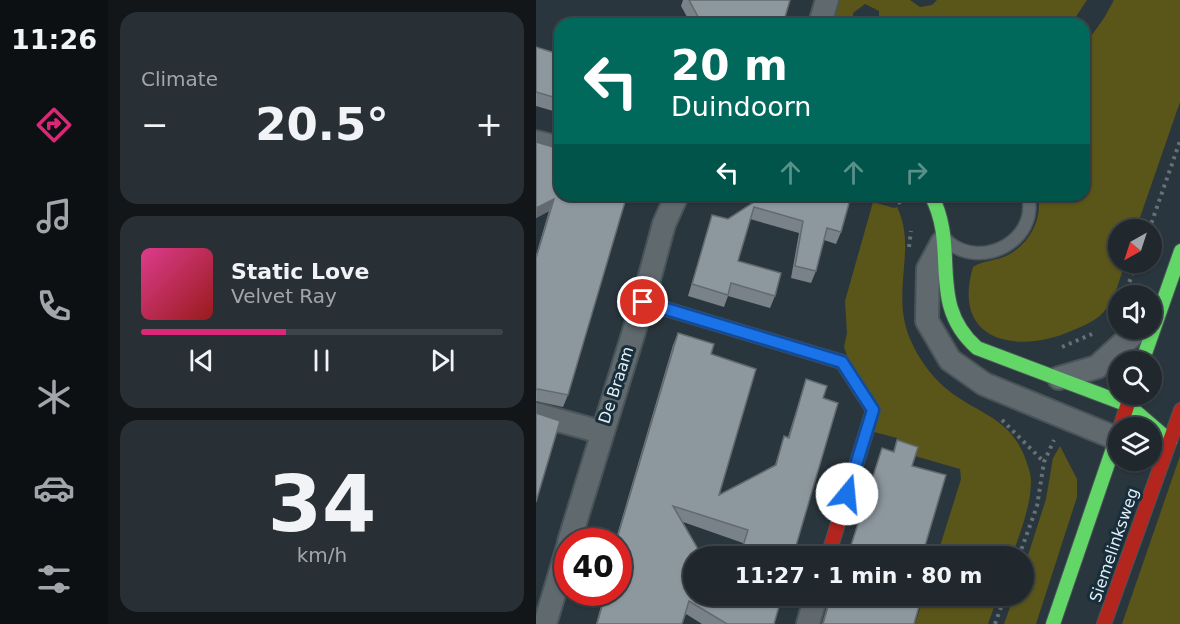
<!DOCTYPE html>
<html lang="en">
<head>
<meta charset="utf-8">
<style>
  :root { --surface:#20282e; --page:#283036; --text:#f1f3f6; --muted:#a2a6aa; --line:#3d444a; --accent:#db2777 }
  body { margin:0; font-family:"DejaVu Sans",sans-serif; background:var(--page); color:var(--text); height:100vh; display:flex; flex-direction:column; font-size:22px; white-space:nowrap }
  * { box-sizing:border-box; margin:0 }
  p { font-size:20px; color:var(--muted) }
  .icon { flex:none; width:33px; height:33px; fill:none; stroke:currentColor; stroke-width:2; stroke-linecap:round; stroke-linejoin:round }
  .map { position:relative; flex:1; overflow:hidden }
  .side { display:flex; flex-direction:column; gap:12px; padding:12px; background:#121619; width:428px }
  .side>* { flex:none }
  .top-card { position:absolute; left:18px; top:18px; width:536px; height:183px; border-radius:18px; box-shadow:0 2px 4px #0004,0 0 0 2px var(--line); background:#00695c; color:#fff; overflow:hidden }
  .needle { width:39px; rotate:219deg }
  .fabs { position:absolute; left:572px; top:219px; display:grid; gap:12px }
  .fabs a { display:grid; place-items:center; width:54px; height:54px; border-radius:50%; background:var(--surface); box-shadow:0 2px 4px #0004,0 0 0 2px var(--line); font-size:30px }
  .speed { position:absolute; left:18px; top:528px; display:flex; gap:12px; font-size:30px; font-weight:700; text-align:center }
  .speed>* { display:grid; place-content:center; width:78px; height:78px; border-radius:50%; background:var(--surface); box-shadow:0 2px 4px #0004,0 0 0 2px var(--line); line-height:1 }
  .speed .limit { border:9px solid #d22; background:#fff; color:#111 }
  .pin { position:absolute; display:grid; place-items:center; width:51px; height:51px; color:#fff; margin:-26px; border:3px solid #fff; border-radius:50%; box-shadow:0 2px 6px #0007 }
  .me { position:absolute; width:66px; margin:-33px; rotate:17deg; stroke-linejoin:round; filter:drop-shadow(0 0 4px #0008) }
  .turn { display:flex; align-items:center; gap:21px; height:126px; padding:0 18px; font-size:27px }
  .turn .icon { width:78px; height:78px; stroke-width:2.5 }
  .turn b { display:block; font-size:42px; line-height:51px }
  .lanes { display:flex; align-items:center; height:57px; padding:0 18px; background:#0003; justify-content:center; gap:30px; direction:ltr }
  .lanes .off { opacity:.35 }
  .big { font-size:45px; font-weight:800; line-height:1.1 }
  .side .card { flex:1; display:flex; flex-direction:column; justify-content:center; gap:9px; min-width:0; padding:0 21px; border-radius:18px; background:var(--page) }
  .side .dial { align-items:center; gap:0 }
  .dial b { font-size:78px; line-height:1 }
  .song { display:flex; align-items:center; gap:18px }
  .cover { width:72px; height:72px; border-radius:9px; background:linear-gradient(135deg,hsl(330 70% 55%),hsl(0 70% 35%)) }
  .played { height:6px; border-radius:3px; background:linear-gradient(90deg,var(--accent) 40%,var(--line) 40%) }
  .keys { display:flex; justify-content:space-around; direction:ltr }
  .heat { display:flex; justify-content:space-between; align-items:center; font-size:33px; direction:ltr }
  .trip { position:absolute; left:147px; top:546px; width:351px; height:60px; border-radius:30px; background:var(--surface); box-shadow:0 2px 4px #0004,0 0 0 2px var(--line); font-weight:800; line-height:60px; text-align:center }
  main { display:flex; flex:1; min-height:0 }
  .tabs { display:flex; flex-direction:column; width:108px; justify-content:space-around; align-items:center; background:#0d1012; color:var(--muted) }
  .tabs .icon { width:42px; height:42px }
  .tabs .current { color:var(--accent) }
  .tabs b { font-size:27px; color:var(--text) }
  .map>svg:first-child { display:block }
</style>
</head>
<body>
<main>
<nav class="tabs">
<b>11:26</b>
<svg class="icon current" aria-label="directions" viewBox="0 0 24 24"><path d="M12 3l9 9-9 9-9-9zM9 14v-3h6M13 9l2 2-2 2"/></svg>
<svg class="icon" aria-label="music" viewBox="0 0 24 24"><path d="M9 18V5l10-2v13"/><circle cx="6" cy="18" r="3"/><circle cx="16" cy="16" r="3"/></svg>
<svg class="icon" aria-label="phone" viewBox="0 0 24 24"><path d="M5 4h4l2 5-3 2q2 4 5 5l2-3 5 2v4C11 20 4 13 5 4z"/></svg>
<svg class="icon" aria-label="climate" viewBox="0 0 24 24"><path d="M12 3v18M4 7l16 10M4 17L20 7"/></svg>
<svg class="icon" aria-label="car" viewBox="0 0 24 24"><path d="M5 17H2v-5l4-1 3-4h7l3 4 3 1v5h-3M9 17h6M6 11h13"/><circle cx="7" cy="17" r="2"/><circle cx="17" cy="17" r="2"/></svg>
<svg class="icon" aria-label="filters" viewBox="0 0 24 24"><path d="M4 7h16M4 17h16"/><circle cx="9" cy="7" r="2"/><circle cx="15" cy="17" r="2"/></svg>
</nav>
<section class="side">
<div class="card"><p>Climate</p>
<div class="heat"><a>−</a><b class="big">20.5°</b><a>+</a></div>
</div>
<div class="card">
<div class="song"><i class="cover"></i><div><b>Static Love</b><p>Velvet Ray</p></div></div>
<div class="played"></div>
<div class="keys"><svg class="icon" aria-label="previous" viewBox="0 0 24 24"><path d="M18 5L8 12l10 7zM5 5v14"/></svg><svg class="icon" aria-label="pause" viewBox="0 0 24 24"><path d="M8 5v14M16 5v14"/></svg><svg class="icon" aria-label="next" viewBox="0 0 24 24"><path d="M6 5l10 7-10 7zM19 5v14"/></svg></div>
</div>
<div class="card dial"><b>34</b><p>km/h</p></div>
</section>
<div class="map">
<svg width="645" height="624" viewBox="0 0 645 624">
  <rect width="100%" height="100%" fill="#2a363d"/>
  <g fill="#5a5518">
    <polygon points="301,0 374,0 384,7 396,5 401,0 551,0 535,24 343,24 343,11 329,4 317,13 318,24 293,24"/>
    <path d="M 578,0 L 644,0 L 644,102 L 600,229 L 582,230 L 582,262 L 589,263 C 584,277 580,297 570,309 C 562,320 548,326 535,331 C 480,355 415,341 437,267 C 447,260 461,261 472,255 C 493,244 507,219 502,195 L 548,195 L 548,46 L 568,18 Z"/>
    <path d="M 337,202 L 358,208 L 361,207 C 382,250 353,292 375,341 C 382,357 393,373 406,385 C 435,412 471,414 488,455 C 491,464 495,472 495,481 C 495,506 484,533 476,556 L 401,556 L 425,479 L 424,469 L 358,450 L 361,438 L 338,432 L 308,347 L 311,333 L 309,301 Z"/>
    <polygon points="524,446 541,479 541,497 500,624 468,624 478,596 488,596 488,568 510,499 517,458"/>
    <polygon points="644,456 644,624 586,624"/>
    <polygon points="388,596 462,596 452,624 379,624"/>
  </g>
  <g fill="none" stroke-linecap="round" stroke-linejoin="round">
    <g stroke="#495459" stroke-width="15">
      <path id="lane" d="M 412,242 C 446,270 503,241 492,195"/>
    </g>
    <g stroke="#495459" stroke-width="26">
      <g id="street">
        <polyline points="284,24 291,0"/>
        <polyline points="0,142 24,148"/>
        <polyline points="406,243 392,269 391,321 414,360 448,384 582,439"/>
        <polyline points="523,378 561,367 604,328"/>
        <polyline points="0,414 65,432"/>
        <polyline points="33,542 107,302 128,224 141,195"/>
        <polyline points="9,624 32,547"/>
        <polyline points="272,624 280,596"/>
      </g>
    </g>
    <g stroke="#495459" stroke-width="16">
      <g id="fast">
        <path d="M 395,195 C 424,249 390,303 441,348 L 592,405 L 634,441"/>
        <polyline points="606,362 645,251"/>
        <polyline points="517,624 582,434"/>
      </g>
    </g>
    <g stroke="#495459" stroke-width="16">
      <g id="jam">
        <polyline points="107,302 306,362 337,410 292,556"/>
        <polyline points="584,428 595,394"/>
        <polyline points="568,624 645,410"/>
      </g>
    </g>
    <g stroke="#677075" stroke-width="4" stroke-dasharray="3 4.5" stroke-linecap="butt">
      <polyline points="359,195 365,205"/>
      <polyline points="613,230 645,138"/>
      <polyline points="373,247 375,231"/>
      <polyline points="588,296 601,262"/>
      <polyline points="526,347 556,334"/>
      <polyline points="466,420 508,462"/>
      <polyline points="483,556 501,506 508,462 518,440"/>
      <polyline points="459,624 469,596"/>
    </g>
    <use href="#lane" stroke="#60696e" stroke-width="12"/>
    <use href="#street" stroke="#60696e" stroke-width="22"/>
    <use href="#fast" stroke="#63d668" stroke-width="14"/>
    <use href="#jam" stroke="#b3261e" stroke-width="14"/>
  </g>
  <g fill="#798288">
    <polygon points="147,0 254,0 247,24 155,24 145,6"/>
    <polygon points="24,33 24,113 0,106 0,47 18,52"/>
    <polygon points="0,142 24,149 32,395 27,407 0,401 0,255 13,211 0,218"/>
    <polygon points="229,195 305,232 300,244 288,240 280,271 275,283 255,278 263,233 214,219 202,261 239,296 234,308 192,296 188,307 152,296 176,215 192,219"/>
    <polygon points="142,333 175,354 183,495 239,465 248,436 252,437 270,379 287,398 257,556 203,556 207,543 147,522 191,600 192,596 246,596 238,624 166,624 150,614 146,624 60,624 69,592 82,592 82,542 79,542 137,345"/>
    <polygon points="361,440 382,447 313,550 346,448 357,452"/>
    <polygon points="294,596 386,596 378,624 286,624"/>
  </g>
  <polygon fill="#636a6f" points="18,199 13,211 0,218 0,208"/>
  <g fill="#8d979e" stroke="#636a6f" stroke-width="1.5">
    <polygon points="153,0 254,0 247,24 166,24"/>
    <polygon points="24,33 24,99 0,92 0,47 19,53"/>
    <polygon points="0,142 24,149 24,195 91,195 32,395 2,389 0,390 0,258 18,199 0,208"/>
    <polygon points="229,195 311,195 315,196 305,232 291,228 280,271 259,266 267,221 218,207 202,261 245,273 239,296 195,283 192,295 156,284 176,215 192,219"/>
    <polygon points="142,333 178,344 175,354 220,369 183,495 240,465 248,436 253,438 270,379 291,386 287,398 302,403 257,556 204,556 212,530 137,506 166,556 158,556 158,596 188,596 191,602 193,596 246,596 238,624 191,624 153,601 146,624 61,624 70,592 82,592 82,542 80,542"/>
    <polygon points="0,413 24,421 0,502"/>
    <polygon points="361,440 382,447 376,466 410,475 386,556 308,556 314,549 346,448 358,452"/>
    <polygon points="295,596 386,596 378,624 287,624"/>
  </g>
  <g fill="none" stroke-linecap="round" stroke-linejoin="round">
    <g stroke="#114b97" stroke-width="15">
      <polyline id="route" points="107,302 306,362 337,410 311,494"/>
    </g>
    <use href="#route" stroke="#1a73e8" stroke-width="10"/>
  </g>
  <g text-anchor="middle" dominant-baseline="central" stroke-width="6" stroke-linejoin="round" paint-order="stroke">
    <g font-size="16" fill="#e2eff7" stroke="#182e3a">
      <text transform="translate(80 385) rotate(-72)">De Braam</text>
      <text transform="translate(578 545) rotate(-71)">Siemelinksweg</text>
    </g>
  </g>
</svg>
<div class="fabs">
<a><svg class="needle" viewBox="-14 -14 28 28"><path d="M0-13l5 13h-10z" fill="#e53935"/><path d="M0 13l5-13h-10z" fill="#a2a6aa"/></svg></a>
<a><svg class="icon" aria-label="sound" viewBox="0 0 24 24"><path d="M4 9h4l5-4v14l-5-4H4zM17 9q2 3 0 6"/></svg></a>
<a><svg class="icon" aria-label="search" viewBox="0 0 24 24"><circle cx="10" cy="10" r="6"/><path d="M15 15l6 6"/></svg></a>
<a><svg class="icon" aria-label="layers" viewBox="0 0 24 24"><path d="M12 4l9 5-9 5-9-5zM3 14l9 5 9-5"/></svg></a>
</div>
<div class="speed"><div class="limit">40</div></div>
<div class="pin" style="left:107px;top:302px;background:#d93025"><svg class="icon" aria-label="arrive" viewBox="0 0 24 24"><path d="M6 21V4h12l-3 4 3 4H6"/></svg></div>
<svg class="me" style="left:311px;top:494px" viewBox="-20 -20 40 40"><circle r="19" fill="#fff"/><path d="M0-13L10 11 0 6-10 11z" fill="#1a73e8"/></svg>
<div class="trip">11:27 · 1 min · 80 m</div>
<div class="top-card">
<div class="turn"><svg class="icon" aria-label="left" viewBox="0 0 24 24"><path d="M17 20v-9H6M10 6l-5 5 5 5"/></svg><div><b>20 m</b>Duindoorn</div></div>
<div class="lanes"><svg class="icon" aria-label="left" viewBox="0 0 24 24"><path d="M17 20v-9H6M10 6l-5 5 5 5"/></svg><svg class="icon off" aria-label="ahead" viewBox="0 0 24 24"><path d="M12 20V5M6 11l6-6 6 6"/></svg><svg class="icon off" aria-label="ahead" viewBox="0 0 24 24"><path d="M12 20V5M6 11l6-6 6 6"/></svg><svg class="icon off" aria-label="right" viewBox="0 0 24 24"><path d="M7 20v-9h11M14 6l5 5-5 5"/></svg></div>
</div>
</div>
</main>
</body>
</html>
